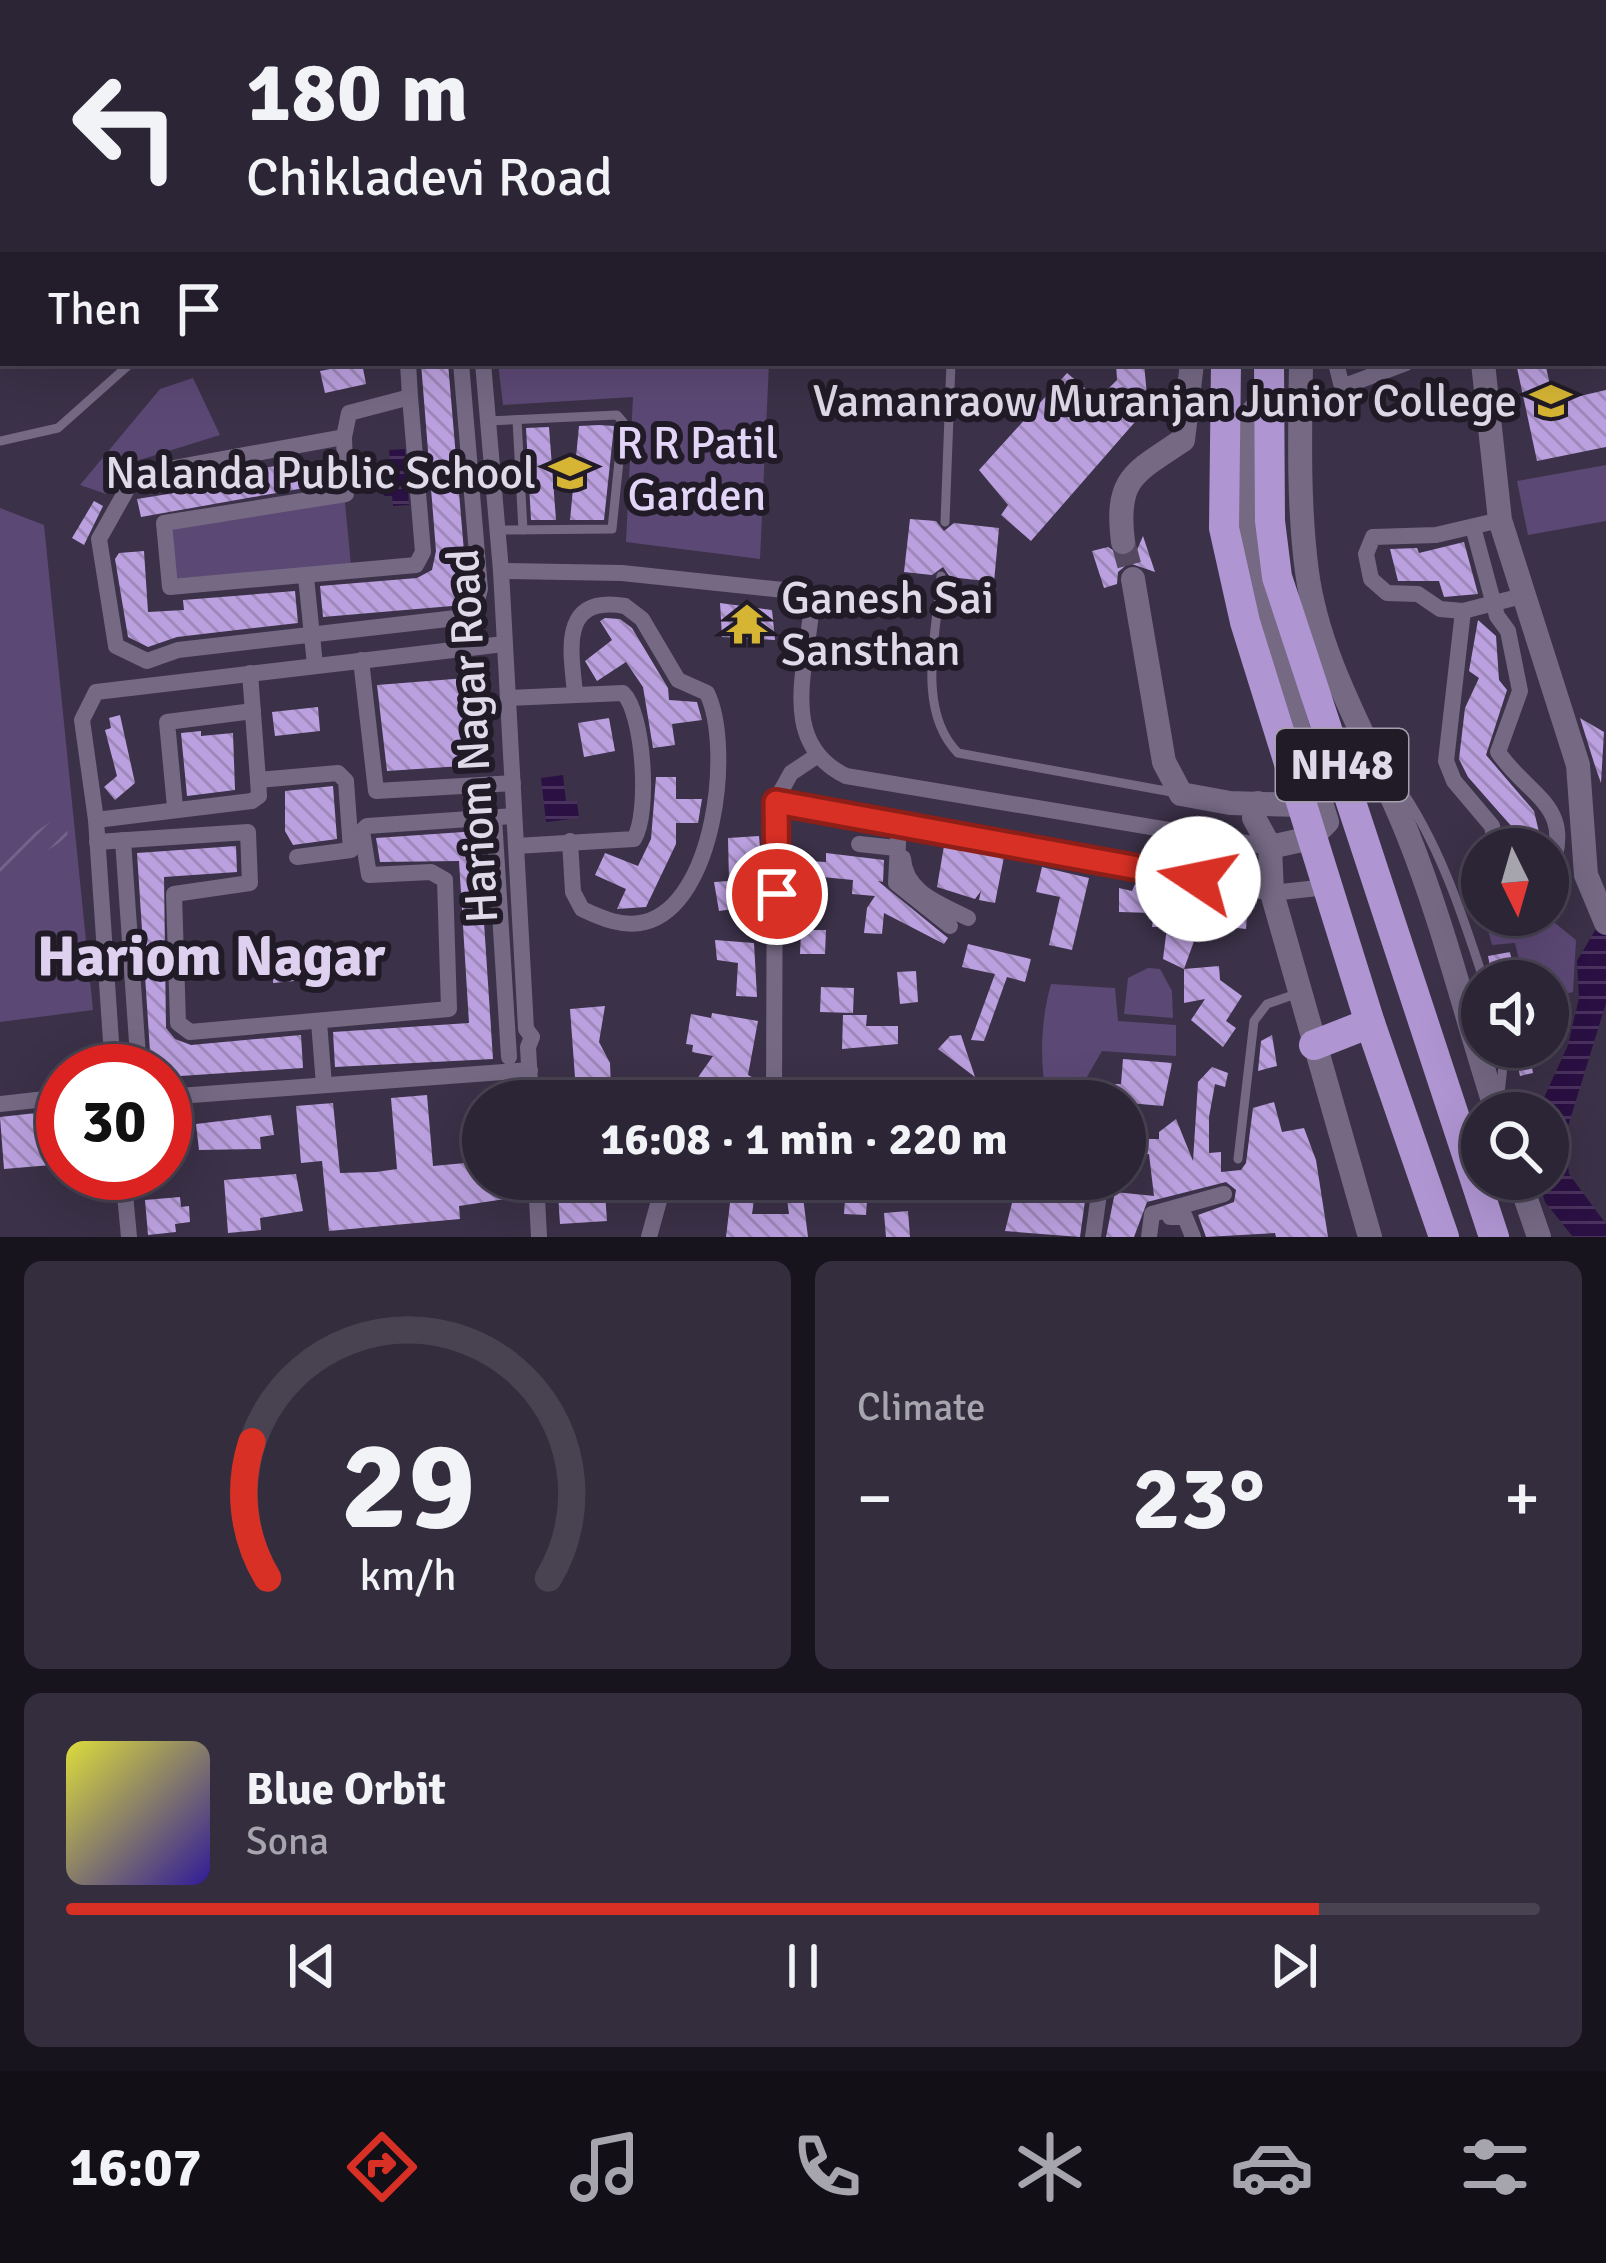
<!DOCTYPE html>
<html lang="en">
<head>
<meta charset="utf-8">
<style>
  :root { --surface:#2c2536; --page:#342d3e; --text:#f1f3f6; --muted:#a6a5ad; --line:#484251; --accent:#d93025 }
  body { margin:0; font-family:Signika,sans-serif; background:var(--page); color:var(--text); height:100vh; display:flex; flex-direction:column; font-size:45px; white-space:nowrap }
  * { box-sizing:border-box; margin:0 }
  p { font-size:39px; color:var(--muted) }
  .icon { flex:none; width:66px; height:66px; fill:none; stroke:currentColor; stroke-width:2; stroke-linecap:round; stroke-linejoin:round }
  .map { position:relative; height:1237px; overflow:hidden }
  .panel { display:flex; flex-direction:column; gap:24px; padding:24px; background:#18141e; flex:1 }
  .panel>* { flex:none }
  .top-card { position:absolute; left:0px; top:0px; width:1608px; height:366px; box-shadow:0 12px 48px #0002,0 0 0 3px var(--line); background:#2c2536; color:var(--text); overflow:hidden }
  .needle { width:78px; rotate:175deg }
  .buttons { position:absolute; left:1461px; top:828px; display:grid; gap:24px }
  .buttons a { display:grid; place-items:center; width:108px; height:108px; border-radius:50%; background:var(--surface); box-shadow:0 12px 48px #0002,0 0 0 3px var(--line); font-size:60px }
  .speed { position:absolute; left:36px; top:1044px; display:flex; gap:24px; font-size:60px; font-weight:700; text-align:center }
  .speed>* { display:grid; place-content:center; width:156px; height:156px; border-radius:50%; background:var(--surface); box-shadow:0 12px 48px #0002,0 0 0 3px var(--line); line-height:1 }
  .speed .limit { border:18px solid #d22; background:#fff; color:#111 }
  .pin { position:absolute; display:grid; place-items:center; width:102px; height:102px; color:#fff; margin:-51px; border:6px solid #fff; border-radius:50%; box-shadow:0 3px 12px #0007 }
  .me { position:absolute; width:132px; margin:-66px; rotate:281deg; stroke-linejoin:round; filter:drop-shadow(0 0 9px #0008) }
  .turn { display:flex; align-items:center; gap:42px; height:252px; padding:0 48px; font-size:54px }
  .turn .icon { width:156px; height:156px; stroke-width:2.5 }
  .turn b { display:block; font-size:84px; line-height:102px }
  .then { display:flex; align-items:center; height:114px; padding:0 48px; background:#0003; gap:24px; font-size:45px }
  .big { font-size:90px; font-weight:800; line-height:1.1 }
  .panel .widget { flex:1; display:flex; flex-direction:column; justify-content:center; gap:18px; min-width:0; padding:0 42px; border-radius:18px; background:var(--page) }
  .panel .dial { align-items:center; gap:0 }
  .dial svg { height:312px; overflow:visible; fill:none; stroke:var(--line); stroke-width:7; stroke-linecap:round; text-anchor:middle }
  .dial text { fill:var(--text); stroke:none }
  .song { display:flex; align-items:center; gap:36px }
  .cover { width:144px; height:144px; border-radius:18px; background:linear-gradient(135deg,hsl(60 70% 55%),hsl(250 70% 35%)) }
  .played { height:12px; border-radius:6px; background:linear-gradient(90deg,var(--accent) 85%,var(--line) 85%) }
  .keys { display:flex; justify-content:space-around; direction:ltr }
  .heat { display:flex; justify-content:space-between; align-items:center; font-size:66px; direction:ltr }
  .panel .tiles { flex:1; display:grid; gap:24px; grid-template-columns:1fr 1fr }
  .widget:last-child { grid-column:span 2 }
  .trip { position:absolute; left:462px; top:1080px; width:684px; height:120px; border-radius:60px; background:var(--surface); box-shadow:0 12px 48px #0002,0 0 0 3px var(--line); font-weight:800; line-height:120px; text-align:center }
  .tab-bar { display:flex; height:192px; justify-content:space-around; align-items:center; background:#120f16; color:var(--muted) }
  .tab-bar .icon { width:84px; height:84px }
  .tab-bar .on { color:var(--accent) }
  .tab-bar b { font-size:54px; color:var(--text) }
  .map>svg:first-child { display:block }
</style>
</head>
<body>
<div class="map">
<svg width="1606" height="1237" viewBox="0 0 1606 1237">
  <defs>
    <pattern id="garden-furrows" width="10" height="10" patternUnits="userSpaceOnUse" patternTransform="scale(3)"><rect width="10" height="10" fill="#5c4875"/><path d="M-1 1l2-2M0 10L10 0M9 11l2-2" fill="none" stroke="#736289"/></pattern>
    <pattern id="water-rules" width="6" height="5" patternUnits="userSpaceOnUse" patternTransform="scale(3)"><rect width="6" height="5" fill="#2a1043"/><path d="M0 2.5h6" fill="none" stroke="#49325e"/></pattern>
    <pattern id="building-back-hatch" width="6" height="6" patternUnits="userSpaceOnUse" patternTransform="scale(3)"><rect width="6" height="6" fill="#bba0df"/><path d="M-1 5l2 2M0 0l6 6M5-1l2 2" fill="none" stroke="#9d88b9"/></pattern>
  </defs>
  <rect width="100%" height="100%" fill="#3b3148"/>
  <g fill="#5c4875">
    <polygon points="498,363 769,363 760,559 626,542 633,397 503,405"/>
    <polygon points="193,378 220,435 133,462 106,494 80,485 160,389"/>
    <polygon points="1606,465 1606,521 1528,535 1517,481"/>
    <polygon points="344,493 351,565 169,579 165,525"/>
    <polygon points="0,508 44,525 93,1010 0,1022"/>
    <polygon points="1484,915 1545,915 1576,940 1573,992 1548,998 1548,981 1524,981 1515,943 1492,945"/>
    <polygon points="1148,968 1160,969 1172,991 1173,1018 1124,1014 1128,978"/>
    <path d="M 1051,984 L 1115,988 L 1118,1021 L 1176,1025 L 1176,1056 L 1102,1051 L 1073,1101 L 1047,1098 C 1039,1063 1041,1018 1051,984 Z"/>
  </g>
  <polygon fill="url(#garden-furrows)" points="65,812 68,837 0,881 0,856"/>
  <g fill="url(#water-rules)">
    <polygon points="405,449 409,505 393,506 392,496 384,496 382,460 390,459 389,450"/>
    <polygon points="563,775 566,801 577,801 579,818 546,822 541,778"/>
    <polygon points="1606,912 1606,1003 1565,1136 1569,1174 1606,1224 1606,1237 1573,1237 1545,1202 1538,1179 1548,1179 1548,1113 1537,1113 1568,1045 1579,998 1577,961"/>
  </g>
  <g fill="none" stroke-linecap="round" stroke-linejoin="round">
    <polyline stroke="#2a1043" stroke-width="4.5" points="431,0 432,3"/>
  </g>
  <g fill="url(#building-back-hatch)">
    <polygon points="362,363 366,384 325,393 320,371"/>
    <polygon points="421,363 448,363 467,587 459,588 460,601 452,606 323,617 320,586 417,578 432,570 436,551"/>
    <polygon points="1116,363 1144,363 1148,407 1031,541 1001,515 1008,505 979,470 1067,373 1098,399 1117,380"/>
    <polygon points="1516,363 1545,363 1554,402 1606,390 1606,447 1537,461"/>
    <polygon points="599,425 614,426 604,520 570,520 579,426"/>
    <polygon points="549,427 556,520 531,520 526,428"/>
    <polygon points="307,461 308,469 329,465 332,483 141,517 137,499 168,494 167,486 212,478 214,486 265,477 263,468"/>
    <polygon points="94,501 103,506 84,545 72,538"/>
    <polygon points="910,519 936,521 944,531 954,523 999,528 994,582 950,577 943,567 932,575 904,572"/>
    <polygon points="1143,536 1155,572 1129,563 1118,572 1117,584 1104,588 1092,551 1108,547 1125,558 1137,550"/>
    <polygon points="1464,542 1478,594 1444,597 1439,581 1398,581 1390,549 1417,548 1419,553"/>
    <polygon points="144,551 148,612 184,610 183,600 295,591 298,623 177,637 148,647 128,637 115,559 119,553"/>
    <polygon points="720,603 772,610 775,640 722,637"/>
    <polygon points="605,618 620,619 632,628 668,688 669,700 697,702 702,720 672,724 675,745 653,748 643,687 626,662 597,681 585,661 612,640 600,621"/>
    <polygon points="1478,620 1496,636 1499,680 1507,690 1486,755 1534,811 1543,849 1509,849 1506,834 1512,827 1468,777 1459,759 1465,708 1479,678 1469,671"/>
    <polygon points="479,677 487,772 462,773 462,766 387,771 377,685"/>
    <polygon points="318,707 320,731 275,736 272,712"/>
    <polygon points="120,715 135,783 115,800 104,787 117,776 105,730 111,728 109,718"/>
    <polygon points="609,718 615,751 584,757 578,723"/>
    <polygon points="1580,718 1604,732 1601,783 1595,766"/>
    <polygon points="201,731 201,736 233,733 235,790 187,796 181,733"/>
    <polygon points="656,777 676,777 676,799 702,799 698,823 676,823 676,844 646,907 617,909 626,889 595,875 605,853 638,866 651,839"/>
    <polygon points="333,786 337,839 293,845 285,831 285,791"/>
    <polygon points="478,831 493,1059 335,1067 333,1032 469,1023 459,861 380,862 376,838"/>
    <polygon points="759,836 761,860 744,871 751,921 739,908 719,911 714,882 729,881 728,838"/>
    <polygon points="236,846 237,872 164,877 166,1028 175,1039 191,1045 301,1035 303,1068 165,1077 165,1071 151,1067 137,853"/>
    <polygon points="944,846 1004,857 995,903 979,900 981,891 975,899 937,887"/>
    <polygon points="826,853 884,860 883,882 878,881 948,938 944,944 884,913 882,934 864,933 867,908 875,896 852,894 853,880 812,876 810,908 787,907 788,860 826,862"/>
    <polygon points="1042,867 1089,878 1072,950 1049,945 1060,897 1036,892"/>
    <polygon points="1135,884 1207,905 1184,969 1219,966 1220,980 1242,996 1226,1021 1236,1028 1223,1047 1191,1020 1205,999 1184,1003 1184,969 1163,959 1167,927 1152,927 1154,913 1119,912 1119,888 1132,891"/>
    <polygon points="1232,900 1248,903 1246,929 1229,927"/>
    <polygon points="801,930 826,930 825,954 800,954"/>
    <polygon points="715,940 754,943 757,997 736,996 738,963 717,960"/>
    <polygon points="968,944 1031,959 1025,982 1007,977 984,1041 971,1040 995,974 962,967"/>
    <polygon points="314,951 335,958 336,977 273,983 275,954"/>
    <polygon points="1510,952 1516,981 1493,981 1488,956"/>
    <polygon points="916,971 918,1002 900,1004 897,972"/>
    <polygon points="821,987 854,988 853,1013 820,1012"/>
    <polygon points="605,1006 599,1042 610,1063 611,1088 576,1091 570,1009"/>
    <polygon points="712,1013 758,1021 748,1075 758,1080 755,1101 697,1101 701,1086 694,1083 713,1056 692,1052 693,1045 686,1044 691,1014 711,1018"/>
    <polygon points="843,1015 867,1015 866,1026 898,1026 898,1044 842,1049"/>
    <polygon points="961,1035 975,1077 938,1049 950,1036"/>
    <polygon points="1272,1035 1277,1066 1258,1071 1261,1041"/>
    <polygon points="1514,1047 1528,1047 1533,1073 1520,1076"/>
    <polygon points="1123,1059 1172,1063 1163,1106 1106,1101 1112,1084 1121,1084"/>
    <polygon points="1212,1067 1228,1073 1225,1087 1215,1084 1209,1117 1209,1153 1221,1152 1221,1172 1241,1170 1246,1163 1253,1108 1274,1102 1282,1132 1304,1128 1316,1160 1328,1237 1276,1237 1275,1233 1206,1237 1198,1215 1234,1202 1236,1190 1226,1182 1147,1202 1134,1237 1106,1237 1115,1192 1154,1196 1149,1154 1125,1158 1125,1139 1159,1139 1159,1132 1176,1119 1193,1161 1198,1082"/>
    <polygon points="856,1085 858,1101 830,1101 829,1088"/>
    <polygon points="427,1095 433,1166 465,1163 464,1147 483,1146 483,1179 519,1179 518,1197 459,1206 460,1219 329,1231 322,1161 301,1163 296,1106 333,1103 340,1173 376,1172 397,1169 391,1098"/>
    <polygon points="63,1110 63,1164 4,1169 0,1117"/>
    <polygon points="271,1115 274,1135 260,1137 261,1149 199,1150 196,1124"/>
    <polygon points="165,1116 189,1117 190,1125 180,1136 165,1140"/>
    <polygon points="296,1174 303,1211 260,1218 261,1230 228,1233 224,1180"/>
    <polygon points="557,1179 604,1179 607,1221 560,1224"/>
    <polygon points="932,1179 958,1179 959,1196 933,1197"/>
    <polygon points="969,1179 1088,1179 1080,1237 1005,1231 1016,1187 978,1192"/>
    <polygon points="846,1185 868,1186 866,1215 844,1214"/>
    <polygon points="180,1197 181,1207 189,1206 190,1222 175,1224 176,1232 148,1235 145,1200"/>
    <polygon points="803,1197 808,1237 726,1237 730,1203 754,1200 752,1214 789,1214 787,1198"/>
    <polygon points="908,1211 910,1237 886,1237 884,1213"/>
  </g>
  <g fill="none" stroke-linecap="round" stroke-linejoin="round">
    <polyline stroke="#544a60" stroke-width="24" stroke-dasharray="24 12" stroke-linecap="butt" points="1123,542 1133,579"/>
    <g stroke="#756984" stroke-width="9">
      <polyline points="1091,1 1098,0"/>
      <polyline points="588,3 594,0"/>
      <polyline points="517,420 523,530"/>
      <polyline points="488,421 617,415 623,422 612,529 498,530"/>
      <polyline points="0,441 58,428 131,363"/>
      <polyline points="945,522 951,363"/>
      <path d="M 941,576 C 937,633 915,709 958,753 L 1177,793"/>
      <path d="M 1396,782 C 1438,840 1462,913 1484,981"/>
      <polyline points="1500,1094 1505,1047"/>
      <polyline points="1238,1159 1254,1021 1267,1004 1296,994"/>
    </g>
    <g stroke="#756984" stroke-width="16">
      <polyline points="1603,0 1605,3"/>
      <polyline points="408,363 410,397 349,413 344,437 135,475 99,539 116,646 147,661 178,650 456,618 475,608 480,589 461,363"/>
      <polyline points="483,363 501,571 526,1029 532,1037 528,1047 531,1101"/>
      <polyline points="1336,363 1342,387 1406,363"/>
      <polyline points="344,437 346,494 164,523 170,587 416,565 423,552 410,397"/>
      <polyline points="1500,520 1436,535 1373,537 1366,554 1371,579 1387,593 1418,594 1440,609 1463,611 1522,596"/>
      <path d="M 1473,527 L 1497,616 L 1508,631 L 1520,691 L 1498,752 C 1530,799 1578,805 1548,877"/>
      <path d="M 501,571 L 622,573 L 793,591 L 804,597 L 811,613 C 805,673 780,744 846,776 L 1270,847"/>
      <polyline points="306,577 315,665"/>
      <polyline points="1463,611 1446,761 1454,781 1492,826 1496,849"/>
      <polyline points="361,660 376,791 513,783"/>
      <polyline points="250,673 258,780 338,773 346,781 351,850 297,857"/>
      <path d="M 508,698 L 623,693 C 644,713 650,814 634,839 L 516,846"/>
      <polyline points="775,802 1272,893 1327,887"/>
      <polyline points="175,807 167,722 253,711"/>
      <polyline points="494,818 509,1057"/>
      <polyline points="96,820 252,801 259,796 258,780"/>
      <polyline points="899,823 896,883 950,926"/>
      <polyline points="123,840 139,1071"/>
      <path d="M 570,841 L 573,892 L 582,909 C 601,918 624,928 645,922 C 715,904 733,747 707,693 L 678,680 L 642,619 L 625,606 C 559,595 571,651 575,693"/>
      <polyline points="97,842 248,832 250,883 174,894 178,1023 190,1032 449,1009 445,880 431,872 369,875 362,831 367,826 514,816"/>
      <polyline points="859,844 896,848"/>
      <path d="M 903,858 C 905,893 941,904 968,918"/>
      <polyline points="319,1022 324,1085"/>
      <polyline points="113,1071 96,820 82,720 96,692 504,644"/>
      <polyline points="165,1097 530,1070"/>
      <polyline points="774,1101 775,802 791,773 815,757"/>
      <polyline points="0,1104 63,1097"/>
      <polyline points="123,1173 129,1237"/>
      <polyline points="536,1179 539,1237"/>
      <polyline points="1170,1217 1185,1217 1193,1237"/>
      <polyline points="649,1237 665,1179"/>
      <polyline points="1093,1237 1101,1179"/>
      <polyline points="1149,1237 1152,1214 1224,1194"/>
    </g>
    <g stroke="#756984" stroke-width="24">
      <polyline points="1473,0 1474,3"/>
      <polyline points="1493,0 1494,3"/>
      <polyline points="1204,3 1204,0"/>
      <polyline points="1316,3 1316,0"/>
      <polyline points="1553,3 1555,0"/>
      <path d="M 1301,363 C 1300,432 1298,504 1307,572 C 1320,667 1374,748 1408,835 C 1444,925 1467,1021 1497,1113"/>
      <polyline points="1483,363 1500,520 1578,765 1586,875 1606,923"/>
      <polyline points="1269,393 1250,415 1248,522 1254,585 1327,822 1311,838 1270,847"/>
      <path d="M 1123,542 C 1115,478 1134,473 1183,440 L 1192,363"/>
      <polyline points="1133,579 1164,762 1181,794 1230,803 1301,805"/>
      <polyline points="1258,803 1254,818 1270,847 1272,893 1370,1237"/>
      <polyline points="1519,1179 1539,1237"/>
    </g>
    <g stroke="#af95d2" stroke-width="30">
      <polyline points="1234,3 1235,0"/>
      <polyline points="1283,3 1285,0"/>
      <polyline points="1226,363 1224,528 1245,622 1370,1023 1444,1237"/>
      <polyline points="1269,363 1270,521 1277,577 1494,1237"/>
      <polyline points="1314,1045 1370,1023"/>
    </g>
  </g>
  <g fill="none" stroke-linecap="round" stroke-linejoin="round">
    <g stroke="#8d1f18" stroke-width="30">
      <polyline id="route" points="777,894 776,802 1198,879"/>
    </g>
    <use href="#route" stroke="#d93025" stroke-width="21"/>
  </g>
  <defs>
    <g id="university-bare" transform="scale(3.24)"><path d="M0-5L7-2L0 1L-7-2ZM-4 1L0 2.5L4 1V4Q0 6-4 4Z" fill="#d6b534" stroke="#201b26" stroke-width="2.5" paint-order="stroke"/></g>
    <g id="school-bare" transform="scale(3.24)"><path d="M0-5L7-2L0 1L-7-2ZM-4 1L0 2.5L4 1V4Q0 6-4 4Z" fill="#d6b534" stroke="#201b26" stroke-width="2.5" paint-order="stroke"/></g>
    <g id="temple-bare" transform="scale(3.24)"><path d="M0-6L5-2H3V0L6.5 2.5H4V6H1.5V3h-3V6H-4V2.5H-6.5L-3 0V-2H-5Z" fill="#d6b534" stroke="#201b26" stroke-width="2.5" paint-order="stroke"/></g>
  </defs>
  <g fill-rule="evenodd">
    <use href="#university-bare" x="1551" y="401"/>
    <use href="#school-bare" x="570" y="473"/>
    <use href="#temple-bare" x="747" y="624"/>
  </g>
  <g text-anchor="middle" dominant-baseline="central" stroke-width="12" stroke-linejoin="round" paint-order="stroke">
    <rect fill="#201b26" stroke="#a6a0ae" stroke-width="3" x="1276" y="729" width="132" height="72" rx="9"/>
    <g font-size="42" font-weight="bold" fill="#e0d9e9">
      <text x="1342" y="765">NH48</text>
    </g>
    <g font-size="45" fill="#e0d9e9" stroke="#201b26" text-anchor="end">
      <text x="1517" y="401">Vamanraow Muranjan Junior College</text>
      <text x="536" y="473">Nalanda Public School</text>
      <text x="781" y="598" text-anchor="start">Ganesh Sai<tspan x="781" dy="52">Sansthan</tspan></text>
    </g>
    <g font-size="45" fill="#e3d5f7" stroke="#201b26">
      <text x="697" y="443">R R Patil<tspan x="697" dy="52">Garden</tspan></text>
    </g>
    <g font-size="45" fill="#e0d9e9" stroke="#201b26">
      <text transform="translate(473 736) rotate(-93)">Hariom Nagar Road</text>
    </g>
    <g font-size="57" font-weight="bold" fill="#ded1ef" stroke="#201b26">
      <text x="211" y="956">Hariom Nagar</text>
    </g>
  </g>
</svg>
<div class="buttons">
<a><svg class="needle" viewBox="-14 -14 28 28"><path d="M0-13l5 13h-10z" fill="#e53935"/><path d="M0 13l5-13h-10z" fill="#a6a5ad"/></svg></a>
<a><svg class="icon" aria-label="sound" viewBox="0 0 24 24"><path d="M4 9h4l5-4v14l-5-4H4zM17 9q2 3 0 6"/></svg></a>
<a><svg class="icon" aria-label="search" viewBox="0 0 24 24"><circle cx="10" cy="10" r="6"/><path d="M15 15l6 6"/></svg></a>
</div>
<div class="speed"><div class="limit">30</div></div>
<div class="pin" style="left:777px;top:894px;background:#d93025"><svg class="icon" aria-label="arrive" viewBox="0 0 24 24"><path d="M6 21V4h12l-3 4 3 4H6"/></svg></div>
<svg class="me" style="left:1198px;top:879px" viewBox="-20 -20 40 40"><circle r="19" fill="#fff"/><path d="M0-13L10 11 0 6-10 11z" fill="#d93025"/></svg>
<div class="trip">16:08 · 1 min · 220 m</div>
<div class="top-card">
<div class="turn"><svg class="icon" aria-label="left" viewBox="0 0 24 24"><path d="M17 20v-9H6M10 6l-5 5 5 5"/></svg><div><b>180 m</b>Chikladevi Road</div></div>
<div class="then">Then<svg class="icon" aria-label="arrive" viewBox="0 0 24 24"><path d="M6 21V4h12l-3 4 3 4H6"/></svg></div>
</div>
</div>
<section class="panel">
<div class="tiles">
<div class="widget dial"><svg viewBox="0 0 100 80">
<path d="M14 69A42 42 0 1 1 86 69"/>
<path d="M14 69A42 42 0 0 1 10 34" stroke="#d93025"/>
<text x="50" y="56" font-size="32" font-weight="700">29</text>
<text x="50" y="72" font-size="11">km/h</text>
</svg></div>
<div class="widget"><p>Climate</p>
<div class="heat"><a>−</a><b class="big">23°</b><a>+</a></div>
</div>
<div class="widget">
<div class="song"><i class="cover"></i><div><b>Blue Orbit</b><p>Sona</p></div></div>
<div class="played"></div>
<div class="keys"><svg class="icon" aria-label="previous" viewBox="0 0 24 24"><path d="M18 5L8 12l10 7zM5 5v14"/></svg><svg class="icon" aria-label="pause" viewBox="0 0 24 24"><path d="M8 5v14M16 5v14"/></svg><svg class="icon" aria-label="next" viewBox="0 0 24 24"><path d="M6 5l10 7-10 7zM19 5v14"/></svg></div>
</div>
</div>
</section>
<nav class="tab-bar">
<b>16:07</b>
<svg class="icon on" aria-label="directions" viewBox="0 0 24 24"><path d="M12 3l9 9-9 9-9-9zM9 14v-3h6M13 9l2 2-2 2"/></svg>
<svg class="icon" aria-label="music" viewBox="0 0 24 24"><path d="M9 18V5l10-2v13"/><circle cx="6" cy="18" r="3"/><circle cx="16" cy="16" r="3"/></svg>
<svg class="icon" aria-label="phone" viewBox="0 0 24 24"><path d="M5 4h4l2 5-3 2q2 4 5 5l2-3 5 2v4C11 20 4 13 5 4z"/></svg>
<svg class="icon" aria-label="climate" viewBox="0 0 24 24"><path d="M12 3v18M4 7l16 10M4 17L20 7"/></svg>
<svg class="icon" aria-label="car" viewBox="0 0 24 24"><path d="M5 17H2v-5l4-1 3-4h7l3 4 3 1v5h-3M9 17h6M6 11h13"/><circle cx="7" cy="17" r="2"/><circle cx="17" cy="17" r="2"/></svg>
<svg class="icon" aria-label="filters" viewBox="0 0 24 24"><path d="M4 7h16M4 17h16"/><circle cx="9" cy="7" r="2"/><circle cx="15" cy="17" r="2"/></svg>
</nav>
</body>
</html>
